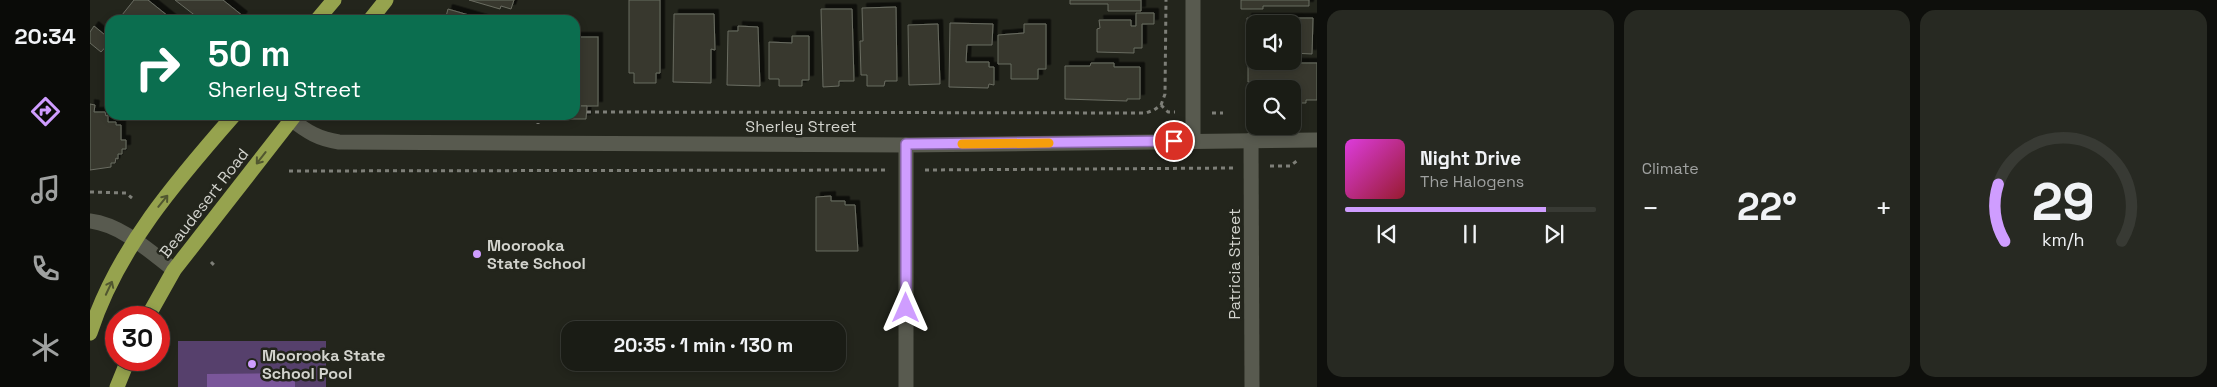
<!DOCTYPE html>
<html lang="en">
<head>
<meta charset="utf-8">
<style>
  :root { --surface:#1a1c15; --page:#272922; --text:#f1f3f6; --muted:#9fa1a0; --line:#383a34; --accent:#cf9dff }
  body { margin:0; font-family:"Space Grotesk",sans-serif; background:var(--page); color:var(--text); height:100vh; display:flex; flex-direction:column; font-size:19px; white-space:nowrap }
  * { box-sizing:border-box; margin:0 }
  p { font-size:16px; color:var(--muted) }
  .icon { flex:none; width:28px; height:28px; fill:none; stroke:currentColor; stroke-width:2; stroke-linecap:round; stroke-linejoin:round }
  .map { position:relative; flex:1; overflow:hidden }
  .side { display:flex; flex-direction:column; gap:10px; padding:10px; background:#0e0f0c; width:900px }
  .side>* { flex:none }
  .hud { position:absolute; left:15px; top:15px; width:475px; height:105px; border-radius:15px; box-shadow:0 2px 8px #0003,0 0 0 1px var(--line); background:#0b6e4f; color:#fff; overflow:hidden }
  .fabs { position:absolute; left:1156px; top:15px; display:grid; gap:10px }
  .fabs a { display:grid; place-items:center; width:55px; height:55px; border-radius:10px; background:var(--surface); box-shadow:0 2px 8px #0003,0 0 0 1px var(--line); font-size:25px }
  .speed { position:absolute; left:15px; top:306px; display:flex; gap:10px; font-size:25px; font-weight:700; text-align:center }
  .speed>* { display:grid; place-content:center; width:65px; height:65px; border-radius:50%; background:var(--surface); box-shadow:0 2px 8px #0003,0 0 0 1px var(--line); line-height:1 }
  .speed .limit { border:8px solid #d22; background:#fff; color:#111 }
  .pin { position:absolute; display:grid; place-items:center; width:42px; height:42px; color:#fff; margin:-21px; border:2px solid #fff; border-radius:50%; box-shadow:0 1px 5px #0007 }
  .me { position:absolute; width:55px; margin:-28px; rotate:0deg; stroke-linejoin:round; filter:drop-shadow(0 0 4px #0008) }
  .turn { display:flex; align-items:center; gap:18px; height:105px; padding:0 20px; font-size:22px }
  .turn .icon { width:65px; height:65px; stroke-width:2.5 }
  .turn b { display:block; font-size:35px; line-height:42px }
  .big { font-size:38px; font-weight:600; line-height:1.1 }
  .side .card { flex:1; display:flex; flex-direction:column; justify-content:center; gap:8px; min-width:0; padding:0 18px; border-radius:15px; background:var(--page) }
  .side .dial { align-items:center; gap:0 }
  .dial svg { height:130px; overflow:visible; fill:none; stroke:var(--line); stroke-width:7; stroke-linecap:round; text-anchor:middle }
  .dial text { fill:var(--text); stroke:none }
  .song { display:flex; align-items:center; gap:15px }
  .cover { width:60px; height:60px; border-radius:8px; background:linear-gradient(135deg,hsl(300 70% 55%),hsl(350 70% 35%)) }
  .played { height:5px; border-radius:2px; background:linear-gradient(90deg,var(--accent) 80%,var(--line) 80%) }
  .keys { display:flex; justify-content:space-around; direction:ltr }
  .heat { display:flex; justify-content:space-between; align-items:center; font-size:28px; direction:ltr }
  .side .tiles { flex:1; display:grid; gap:10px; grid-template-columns:repeat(3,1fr) }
  .trip { position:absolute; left:471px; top:321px; width:285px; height:50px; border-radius:15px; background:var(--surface); box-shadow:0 2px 8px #0003,0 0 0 1px var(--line); font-weight:600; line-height:50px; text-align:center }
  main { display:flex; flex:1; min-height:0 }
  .tabs { display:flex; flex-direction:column; width:90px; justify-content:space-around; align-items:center; background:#0a0b08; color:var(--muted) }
  .tabs .icon { width:35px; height:35px }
  .tabs .current { color:var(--accent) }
  .tabs b { font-size:22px; color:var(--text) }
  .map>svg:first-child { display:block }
</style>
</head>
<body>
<main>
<nav class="tabs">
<b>20:34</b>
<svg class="icon current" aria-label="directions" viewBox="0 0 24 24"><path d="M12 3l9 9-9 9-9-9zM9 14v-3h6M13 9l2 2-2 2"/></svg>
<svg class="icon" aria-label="music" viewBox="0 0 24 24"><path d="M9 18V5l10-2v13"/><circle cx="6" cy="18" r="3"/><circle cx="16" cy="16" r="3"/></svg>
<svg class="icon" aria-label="phone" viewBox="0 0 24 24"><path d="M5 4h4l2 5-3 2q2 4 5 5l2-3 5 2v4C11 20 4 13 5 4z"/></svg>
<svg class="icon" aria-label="climate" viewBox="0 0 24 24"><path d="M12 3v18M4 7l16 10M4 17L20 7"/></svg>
</nav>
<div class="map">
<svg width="1227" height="387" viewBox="0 0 1227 387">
  <defs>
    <filter id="shadow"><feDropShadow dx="4.5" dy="-4.5" stdDeviation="0" flood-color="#0009"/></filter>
  </defs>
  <rect width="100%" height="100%" fill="#23251c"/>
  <rect fill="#56406c" x="88" y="341" width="148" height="46"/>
  <polygon fill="#7a569a" points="205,373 205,387 117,387 117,374"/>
  <g fill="#37392f" stroke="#6a6c61" filter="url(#shadow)">
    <polygon points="44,0 58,0 83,20 28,20"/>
    <polygon points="85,0 133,0 153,16 150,20 105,20 107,17"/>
    <polygon points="379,0 424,0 421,9 411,6 410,9"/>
    <polygon points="539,0 570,0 570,73 566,73 566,83 544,83 544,73 539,73"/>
    <polygon points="980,0 1051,0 1051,11 1018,11 1018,4 980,4"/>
    <polygon points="1151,0 1219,0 1219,6 1173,6 1173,9 1151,9"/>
    <polygon points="806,7 807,81 795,81 794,86 777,86 777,75 771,75 770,41 773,41 772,8"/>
    <polygon points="358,9 396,20 355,20"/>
    <polygon points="731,9 762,9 764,81 749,81 749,86 733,87"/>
    <polygon points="1046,13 1064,13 1064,24 1052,24 1052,48 1044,48 1044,53 1007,52 1007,29 1010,28 1009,20 1041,20 1041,26 1046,26"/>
    <polygon points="584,14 624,14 625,50 621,49 621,83 583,82"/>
    <polygon points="1157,18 1223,18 1222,54 1202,53 1202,24 1165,24 1165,47 1159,47"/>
    <polygon points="860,23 903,24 902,45 877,45 876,62 899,62 899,67 904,67 904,85 899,84 898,88 859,87"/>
    <polygon points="848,24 850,84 819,85 818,25"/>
    <polygon points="934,24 956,24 956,69 948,69 948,79 921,79 921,64 908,64 908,35 934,33"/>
    <polygon points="4,26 20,39 20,42 11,52 0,43 0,32"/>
    <polygon points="648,26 668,27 670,86 637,85 638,31 648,31"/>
    <polygon points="702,36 719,36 719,80 712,80 712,86 689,86 689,79 679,79 679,42 702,43"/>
    <rect x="485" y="37" width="23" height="69"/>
    <polygon points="1001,63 1024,63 1024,67 1050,67 1050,99 1037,99 1037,101 975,99 975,66 1000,66"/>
    <polygon points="1158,63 1227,63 1227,100 1216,100 1216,103 1202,103 1202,89 1165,89 1165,93 1161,93 1161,82 1158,82"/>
    <polygon points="0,104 5,105 4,112 15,112 16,116 18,115 18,122 26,122 26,125 31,125 31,140 36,140 36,149 32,149 32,154 28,154 28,159 26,158 25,163 21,163 21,167 0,170"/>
    <polygon points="485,106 497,106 496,119 470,119 470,115 485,115"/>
    <polygon points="41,115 53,115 48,120"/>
    <polygon points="81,115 92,115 87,121"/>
    <polygon points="741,196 741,201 755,201 755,205 765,205 768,251 726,251 726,197"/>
  </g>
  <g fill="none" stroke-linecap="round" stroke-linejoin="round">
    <g stroke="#7e7f78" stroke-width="3" stroke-dasharray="4 4" stroke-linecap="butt">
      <polyline points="1071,105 1075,94 1076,0"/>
      <polyline points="497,112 1056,113 1064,110 1071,105 1078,112 1085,112"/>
      <polyline points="1122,113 1133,113"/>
      <polyline points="448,115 448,124"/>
      <polyline points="1180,166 1200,166 1208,160"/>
      <polyline points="835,170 1144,168"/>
      <polyline points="199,171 799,170"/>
      <polyline points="0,192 36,193 42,198"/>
      <polyline points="121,262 126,267"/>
    </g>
    <g stroke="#585a4f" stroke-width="15">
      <polyline points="1103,0 1103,141"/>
      <path d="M 201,119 C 217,132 229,139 249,142 L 816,145 L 1227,140"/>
      <polyline points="1161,140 1162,387"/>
      <polyline points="816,145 816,387"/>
      <path d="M 0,221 C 32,225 59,251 84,270"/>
    </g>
    <g stroke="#96a34e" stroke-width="15">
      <polyline points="227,20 244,0"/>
      <polyline points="280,20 296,0"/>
      <polyline points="57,318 84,270 205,115"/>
      <path d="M 0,333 C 27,249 87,180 144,115"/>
      <polyline points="27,387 38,360"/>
    </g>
  </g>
  <defs><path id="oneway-shaft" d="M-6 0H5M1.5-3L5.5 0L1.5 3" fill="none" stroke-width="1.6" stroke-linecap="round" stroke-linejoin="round" transform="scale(1.25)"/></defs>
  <g stroke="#515730">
    <use href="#oneway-shaft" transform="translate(171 158) rotate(128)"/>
    <use href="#oneway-shaft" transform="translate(73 201) rotate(-51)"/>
    <use href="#oneway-shaft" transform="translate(19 288) rotate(-65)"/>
  </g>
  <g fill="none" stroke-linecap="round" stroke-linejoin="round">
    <g stroke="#8766a6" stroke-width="12">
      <polyline id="route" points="816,308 816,144 1084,141"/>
    </g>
    <use href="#route" stroke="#cf9dff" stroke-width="9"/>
    <polyline stroke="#f59e0b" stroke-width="9" points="872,144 959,143"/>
  </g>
  <g fill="#cf9dff" stroke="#23251c" stroke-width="2">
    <circle cx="387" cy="254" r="5"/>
    <circle cx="162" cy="364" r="5"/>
  </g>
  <g text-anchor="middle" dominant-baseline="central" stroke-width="5" stroke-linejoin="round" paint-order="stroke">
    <g font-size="16" fill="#d2d3cd" stroke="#23251c">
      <text x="711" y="126">Sherley Street</text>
      <text transform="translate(114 203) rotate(-52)">Beaudesert Road</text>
      <text transform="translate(1144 264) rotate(-90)">Patricia Street</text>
    </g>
    <g font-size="16" font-weight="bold" fill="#d2d3cd" stroke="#23251c" text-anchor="start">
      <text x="397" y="245">Moorooka<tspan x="397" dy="18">State School</tspan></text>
      <text x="172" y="355">Moorooka State<tspan x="172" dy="18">School Pool</tspan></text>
    </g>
  </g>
</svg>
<div class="fabs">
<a><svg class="icon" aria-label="sound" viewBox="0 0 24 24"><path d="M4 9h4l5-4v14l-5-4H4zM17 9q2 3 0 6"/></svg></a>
<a><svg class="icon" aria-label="search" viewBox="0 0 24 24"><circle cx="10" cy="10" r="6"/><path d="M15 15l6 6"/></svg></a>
</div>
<div class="speed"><div class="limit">30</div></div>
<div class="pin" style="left:1084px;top:141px;background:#d93025"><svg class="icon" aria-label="arrive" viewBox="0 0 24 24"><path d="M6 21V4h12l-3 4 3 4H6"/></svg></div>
<svg class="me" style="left:816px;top:308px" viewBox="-20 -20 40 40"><path d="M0-17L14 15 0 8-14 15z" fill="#cf9dff" stroke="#fff" stroke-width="4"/></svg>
<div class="trip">20:35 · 1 min · 130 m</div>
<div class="hud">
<div class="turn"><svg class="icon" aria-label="right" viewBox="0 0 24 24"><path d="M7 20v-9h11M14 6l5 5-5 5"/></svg><div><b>50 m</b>Sherley Street</div></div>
</div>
</div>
<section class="side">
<div class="tiles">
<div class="card">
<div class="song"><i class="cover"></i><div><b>Night Drive</b><p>The Halogens</p></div></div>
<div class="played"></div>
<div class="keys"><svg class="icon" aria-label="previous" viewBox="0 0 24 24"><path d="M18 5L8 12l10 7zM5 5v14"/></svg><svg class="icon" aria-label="pause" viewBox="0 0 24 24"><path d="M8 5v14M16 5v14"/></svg><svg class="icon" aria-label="next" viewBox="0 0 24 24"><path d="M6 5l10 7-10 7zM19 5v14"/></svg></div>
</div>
<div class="card"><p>Climate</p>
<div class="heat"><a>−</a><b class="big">22°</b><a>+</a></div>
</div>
<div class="card dial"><svg viewBox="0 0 100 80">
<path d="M14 69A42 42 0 1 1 86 69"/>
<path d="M14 69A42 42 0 0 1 10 34" stroke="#cf9dff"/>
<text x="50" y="56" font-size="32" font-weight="700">29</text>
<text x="50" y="72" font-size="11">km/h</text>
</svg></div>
</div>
</section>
</main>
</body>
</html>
